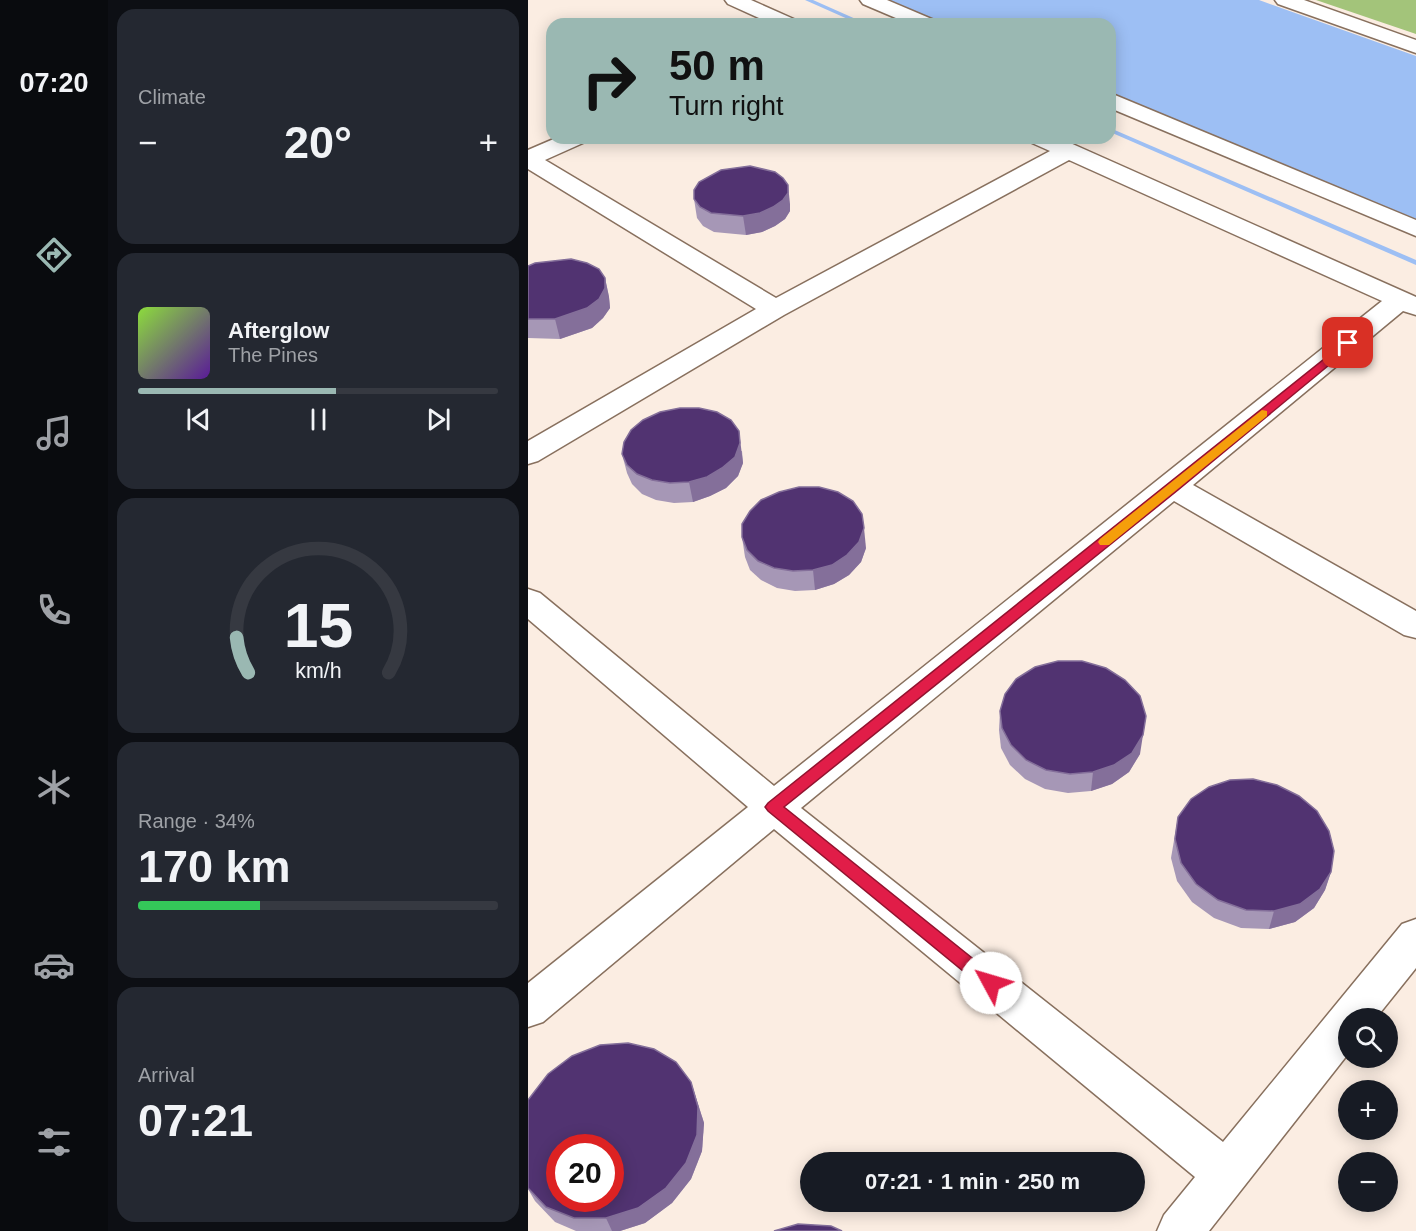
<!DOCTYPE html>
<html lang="en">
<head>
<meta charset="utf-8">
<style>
  :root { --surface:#171b24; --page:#242831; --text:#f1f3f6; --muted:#9ea1a6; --line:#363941; --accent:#9ab8b2 }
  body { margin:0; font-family:Arial,sans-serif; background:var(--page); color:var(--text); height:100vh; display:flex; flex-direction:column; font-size:22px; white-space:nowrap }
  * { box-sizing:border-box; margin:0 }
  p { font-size:20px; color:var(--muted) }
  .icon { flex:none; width:33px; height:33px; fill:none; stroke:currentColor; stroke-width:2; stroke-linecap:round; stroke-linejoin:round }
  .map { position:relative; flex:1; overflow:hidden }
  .details { display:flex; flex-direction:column; gap:9px; padding:9px; background:#0d0f14; width:420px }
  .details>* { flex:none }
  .guide { position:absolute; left:18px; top:18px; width:570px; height:126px; border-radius:18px; box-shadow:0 3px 15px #0003; background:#9ab8b2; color:#111; overflow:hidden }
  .controls { position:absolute; left:810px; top:1008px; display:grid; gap:12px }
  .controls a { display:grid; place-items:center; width:60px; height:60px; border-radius:50%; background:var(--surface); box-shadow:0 3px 15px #0003; font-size:30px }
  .speed { position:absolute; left:18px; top:1134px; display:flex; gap:12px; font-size:30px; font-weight:700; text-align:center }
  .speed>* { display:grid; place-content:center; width:78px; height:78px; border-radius:50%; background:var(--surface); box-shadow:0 3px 15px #0003; line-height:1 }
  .speed .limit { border:9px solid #d22; background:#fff; color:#111 }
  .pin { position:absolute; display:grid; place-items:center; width:51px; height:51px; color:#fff; margin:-26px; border-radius:12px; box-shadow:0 3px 9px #0006 }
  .me { position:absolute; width:66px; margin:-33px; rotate:309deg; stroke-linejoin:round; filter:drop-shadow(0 0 4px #0008) }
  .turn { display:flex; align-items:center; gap:21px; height:126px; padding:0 24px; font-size:27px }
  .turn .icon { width:78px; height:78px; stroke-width:2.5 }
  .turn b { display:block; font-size:42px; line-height:51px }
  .big { font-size:45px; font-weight:700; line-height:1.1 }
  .details .widget { flex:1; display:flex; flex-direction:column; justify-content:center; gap:9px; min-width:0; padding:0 21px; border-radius:18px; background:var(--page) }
  .details .dial { align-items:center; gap:0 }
  .dial svg { height:156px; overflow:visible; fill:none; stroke:var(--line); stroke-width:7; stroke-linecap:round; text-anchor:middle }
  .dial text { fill:var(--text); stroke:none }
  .song { display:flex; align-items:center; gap:18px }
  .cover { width:72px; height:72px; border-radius:9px; background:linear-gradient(135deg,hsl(90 70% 55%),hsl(270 70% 35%)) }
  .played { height:6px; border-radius:3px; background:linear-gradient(90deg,var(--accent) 55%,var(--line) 55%) }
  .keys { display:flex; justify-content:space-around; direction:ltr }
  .heat { display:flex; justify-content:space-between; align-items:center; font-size:33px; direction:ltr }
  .charge { height:9px; border-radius:4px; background:linear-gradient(90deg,#34c759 34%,var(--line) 0) }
  .trip { position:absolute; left:272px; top:1152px; width:345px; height:60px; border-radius:30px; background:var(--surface); box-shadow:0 3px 15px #0003; font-weight:700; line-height:60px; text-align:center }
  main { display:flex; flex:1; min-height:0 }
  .tab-bar { display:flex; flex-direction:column; width:108px; justify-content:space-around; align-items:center; background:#090b0e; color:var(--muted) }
  .tab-bar .icon { width:42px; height:42px }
  .tab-bar .on { color:var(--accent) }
  .tab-bar b { font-size:27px; color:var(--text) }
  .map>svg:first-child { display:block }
</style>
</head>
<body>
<main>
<nav class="tab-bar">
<b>07:20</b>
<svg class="icon on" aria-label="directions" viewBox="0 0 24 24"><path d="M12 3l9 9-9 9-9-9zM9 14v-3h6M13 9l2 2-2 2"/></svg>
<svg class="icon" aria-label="music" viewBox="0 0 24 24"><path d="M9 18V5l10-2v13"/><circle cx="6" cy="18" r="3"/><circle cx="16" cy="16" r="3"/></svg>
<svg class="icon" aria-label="phone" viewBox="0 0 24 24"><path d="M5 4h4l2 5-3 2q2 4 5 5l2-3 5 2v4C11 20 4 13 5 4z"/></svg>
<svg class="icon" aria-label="climate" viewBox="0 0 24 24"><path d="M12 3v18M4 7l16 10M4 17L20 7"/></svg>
<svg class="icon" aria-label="car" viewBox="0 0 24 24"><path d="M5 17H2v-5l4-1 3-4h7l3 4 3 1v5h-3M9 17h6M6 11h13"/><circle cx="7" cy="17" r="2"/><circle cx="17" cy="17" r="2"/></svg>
<svg class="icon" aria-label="filters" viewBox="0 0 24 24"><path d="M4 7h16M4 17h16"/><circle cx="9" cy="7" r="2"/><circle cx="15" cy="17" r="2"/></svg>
</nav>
<section class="details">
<div class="widget"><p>Climate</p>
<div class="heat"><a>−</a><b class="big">20°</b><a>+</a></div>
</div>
<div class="widget">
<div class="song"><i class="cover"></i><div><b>Afterglow</b><p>The Pines</p></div></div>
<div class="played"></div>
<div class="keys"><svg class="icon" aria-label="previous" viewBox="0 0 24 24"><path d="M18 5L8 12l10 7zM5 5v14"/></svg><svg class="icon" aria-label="pause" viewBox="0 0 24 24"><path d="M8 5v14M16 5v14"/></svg><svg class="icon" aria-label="next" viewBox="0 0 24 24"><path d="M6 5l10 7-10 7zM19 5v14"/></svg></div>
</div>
<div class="widget dial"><svg viewBox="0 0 100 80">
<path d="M14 69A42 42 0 1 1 86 69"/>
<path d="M14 69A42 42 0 0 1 8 51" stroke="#9ab8b2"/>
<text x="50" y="56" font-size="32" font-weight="700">15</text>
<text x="50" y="72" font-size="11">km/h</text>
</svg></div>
<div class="widget"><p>Range · 34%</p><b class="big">170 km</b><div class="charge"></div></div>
<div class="widget"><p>Arrival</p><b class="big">07:21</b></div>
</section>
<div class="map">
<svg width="888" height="1231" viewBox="0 0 888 1231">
  <rect width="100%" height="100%" fill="#fbfbfb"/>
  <path fill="#fbede2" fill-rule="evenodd" d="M 0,0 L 888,0 L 888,1231 L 0,1231 ZM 24,24 L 582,24 L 582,138 L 24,138 ZM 820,1018 L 860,1018 L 860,1058 L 820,1058 ZM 820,1090 L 860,1090 L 860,1130 L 820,1130 ZM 32,1148 L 82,1148 L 82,1198 L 32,1198 ZM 282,1162 L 606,1162 L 606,1202 L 282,1202 ZM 820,1162 L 860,1162 L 860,1202 L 820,1202 Z"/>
  <polygon fill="#a3c47a" points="788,0 888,0 888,34"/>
  <polygon fill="#9dbff4" points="354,0 731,0 888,56 888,220 582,94 582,24 412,24"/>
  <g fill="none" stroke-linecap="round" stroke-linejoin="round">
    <g fill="#9dbff4" fill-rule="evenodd">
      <polygon points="277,0 285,0 339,24 331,24"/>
      <polygon points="582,128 888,260 888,265 582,132"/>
    </g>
    <g stroke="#88705e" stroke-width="3">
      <g id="minor">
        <polygon points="197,0 223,0 268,20 271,24 244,24 200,4"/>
        <polygon points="332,0 359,0 406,20 409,24 382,24 335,4"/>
        <polygon points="747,0 776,0 888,40 888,53 750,4"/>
        <polygon points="582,93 888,220 888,236 582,108"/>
        <polygon points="28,138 58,138 55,143 17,160 248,298 522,151 504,143 501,138 531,138 888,297 888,315 875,311 665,485 888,611 888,638 876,635 646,501 273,808 695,1142 874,924 888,919 888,968 848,1018 820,1018 820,1054 681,1231 629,1231 636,1215 667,1177 246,829 15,1022 0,1027 0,983 220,807 0,619 0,589 12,593 246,786 854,301 541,160 256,315 10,461 0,464 0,441 228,309 0,169 0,150"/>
      </g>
    </g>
    <use href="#minor" fill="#fff" fill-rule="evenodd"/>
  </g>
  <g fill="#a697b6">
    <polygon points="166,199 262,204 262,211 257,219 247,226 234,232 218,235 186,232 175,226 169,218"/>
    <polygon points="0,266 77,278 81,297 82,308 75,318 64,328 32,339 0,338"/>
    <polygon points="214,451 215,463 210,476 198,488 182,496 165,502 146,503 128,500 114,494 104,484 99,473 94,454"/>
    <polygon points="214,537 338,548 333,562 321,575 306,584 287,590 267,591 249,588 233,580 222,570 217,557"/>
    <polygon points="472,711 612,754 601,772 584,784 563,791 540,793 517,789 497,779 482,765 473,748 471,730"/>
    <polygon points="650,817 803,872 797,890 786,908 767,922 741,929 713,928 686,918 664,902 649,881 643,858"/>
    <polygon points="163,1082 176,1123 174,1151 163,1179 144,1203 117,1223 92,1231 48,1231 27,1222 7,1201 0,1189 0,1100"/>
  </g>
  <g fill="#846f9a">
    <polygon points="260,185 262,204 262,211 257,219 247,226 234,232 218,235 215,216"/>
    <polygon points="77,278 81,297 82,308 75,318 64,328 32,339 27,319"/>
    <polygon points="211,431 215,463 210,476 198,488 182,496 165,502 161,482"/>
    <polygon points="336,528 338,548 333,562 321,575 306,584 287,590 285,570"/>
    <polygon points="618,716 612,754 601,772 584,784 563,791 565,772"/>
    <polygon points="803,872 797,890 786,908 767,922 741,929 746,911"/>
    <polygon points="163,1082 176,1123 174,1151 163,1179 144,1203 117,1223 92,1231 84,1231 78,1218"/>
  </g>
  <g fill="#513371" stroke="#846f9a" stroke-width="1.5" fill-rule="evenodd">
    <polygon points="222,166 247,172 255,178 260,185 260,193 255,200 245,207 232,213 215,216 183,213 172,207 166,199 166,190 171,182 193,170"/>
    <polygon points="43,259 59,263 71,269 77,278 77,288 71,299 59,308 27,319 0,319 0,266 7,263"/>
    <polygon points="152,408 171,408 189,412 203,420 211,431 212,443 207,457 194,468 179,477 161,482 142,483 124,480 109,474 99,465 94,454 96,442 103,430 115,420 132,412"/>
    <polygon points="271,487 291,487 310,492 325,501 334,514 336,528 331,542 319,555 304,565 285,570 265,571 246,568 230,561 219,550 214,537 214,524 222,511 233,500 251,492"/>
    <polygon points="530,661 554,661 578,668 597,680 612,696 618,716 615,735 604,753 586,765 565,772 542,774 518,770 498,760 483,745 474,728 472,711 477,694 488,679 507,667"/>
    <polygon points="725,779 749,785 771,796 789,811 801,831 806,851 803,872 792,889 772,904 746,911 718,910 690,900 668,884 653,863 647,839 650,817 663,799 681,787 702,780"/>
    <path d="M 100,1043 L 126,1049 L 148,1062 L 163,1082 L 170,1107 L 169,1135 L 158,1163 L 138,1188 L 110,1208 L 78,1218 L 46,1218 L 18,1207 L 0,1188 L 0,1100 L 20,1074 L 44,1056 L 72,1045 ZM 32,1148 L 82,1148 L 82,1198 L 32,1198 Z"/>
    <polygon points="270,1224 303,1226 314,1231 246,1231"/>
  </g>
  <polygon fill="#e11d48" stroke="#92132f" stroke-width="1.5" points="820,340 826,343 824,346 650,490 256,807 469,978 471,983 469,989 463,991 457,989 240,811 237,807 240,803"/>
  <polygon fill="#f59e0b" points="734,410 739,411 739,416 581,545 572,545 570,542 572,539"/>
</svg>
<div class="controls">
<a><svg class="icon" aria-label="search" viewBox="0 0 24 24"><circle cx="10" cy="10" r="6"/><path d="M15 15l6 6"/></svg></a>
<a>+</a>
<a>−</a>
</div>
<div class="speed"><div class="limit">20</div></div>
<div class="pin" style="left:820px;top:343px;background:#d93025"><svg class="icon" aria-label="arrive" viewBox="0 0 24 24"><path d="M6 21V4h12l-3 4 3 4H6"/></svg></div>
<svg class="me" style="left:463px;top:983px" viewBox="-20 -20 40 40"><circle r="19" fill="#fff"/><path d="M0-13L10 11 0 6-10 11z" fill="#e11d48"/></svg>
<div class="trip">07:21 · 1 min · 250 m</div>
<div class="guide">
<div class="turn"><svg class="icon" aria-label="right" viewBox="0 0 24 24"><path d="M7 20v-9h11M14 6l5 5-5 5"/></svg><div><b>50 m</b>Turn right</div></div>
</div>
</div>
</main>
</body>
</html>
